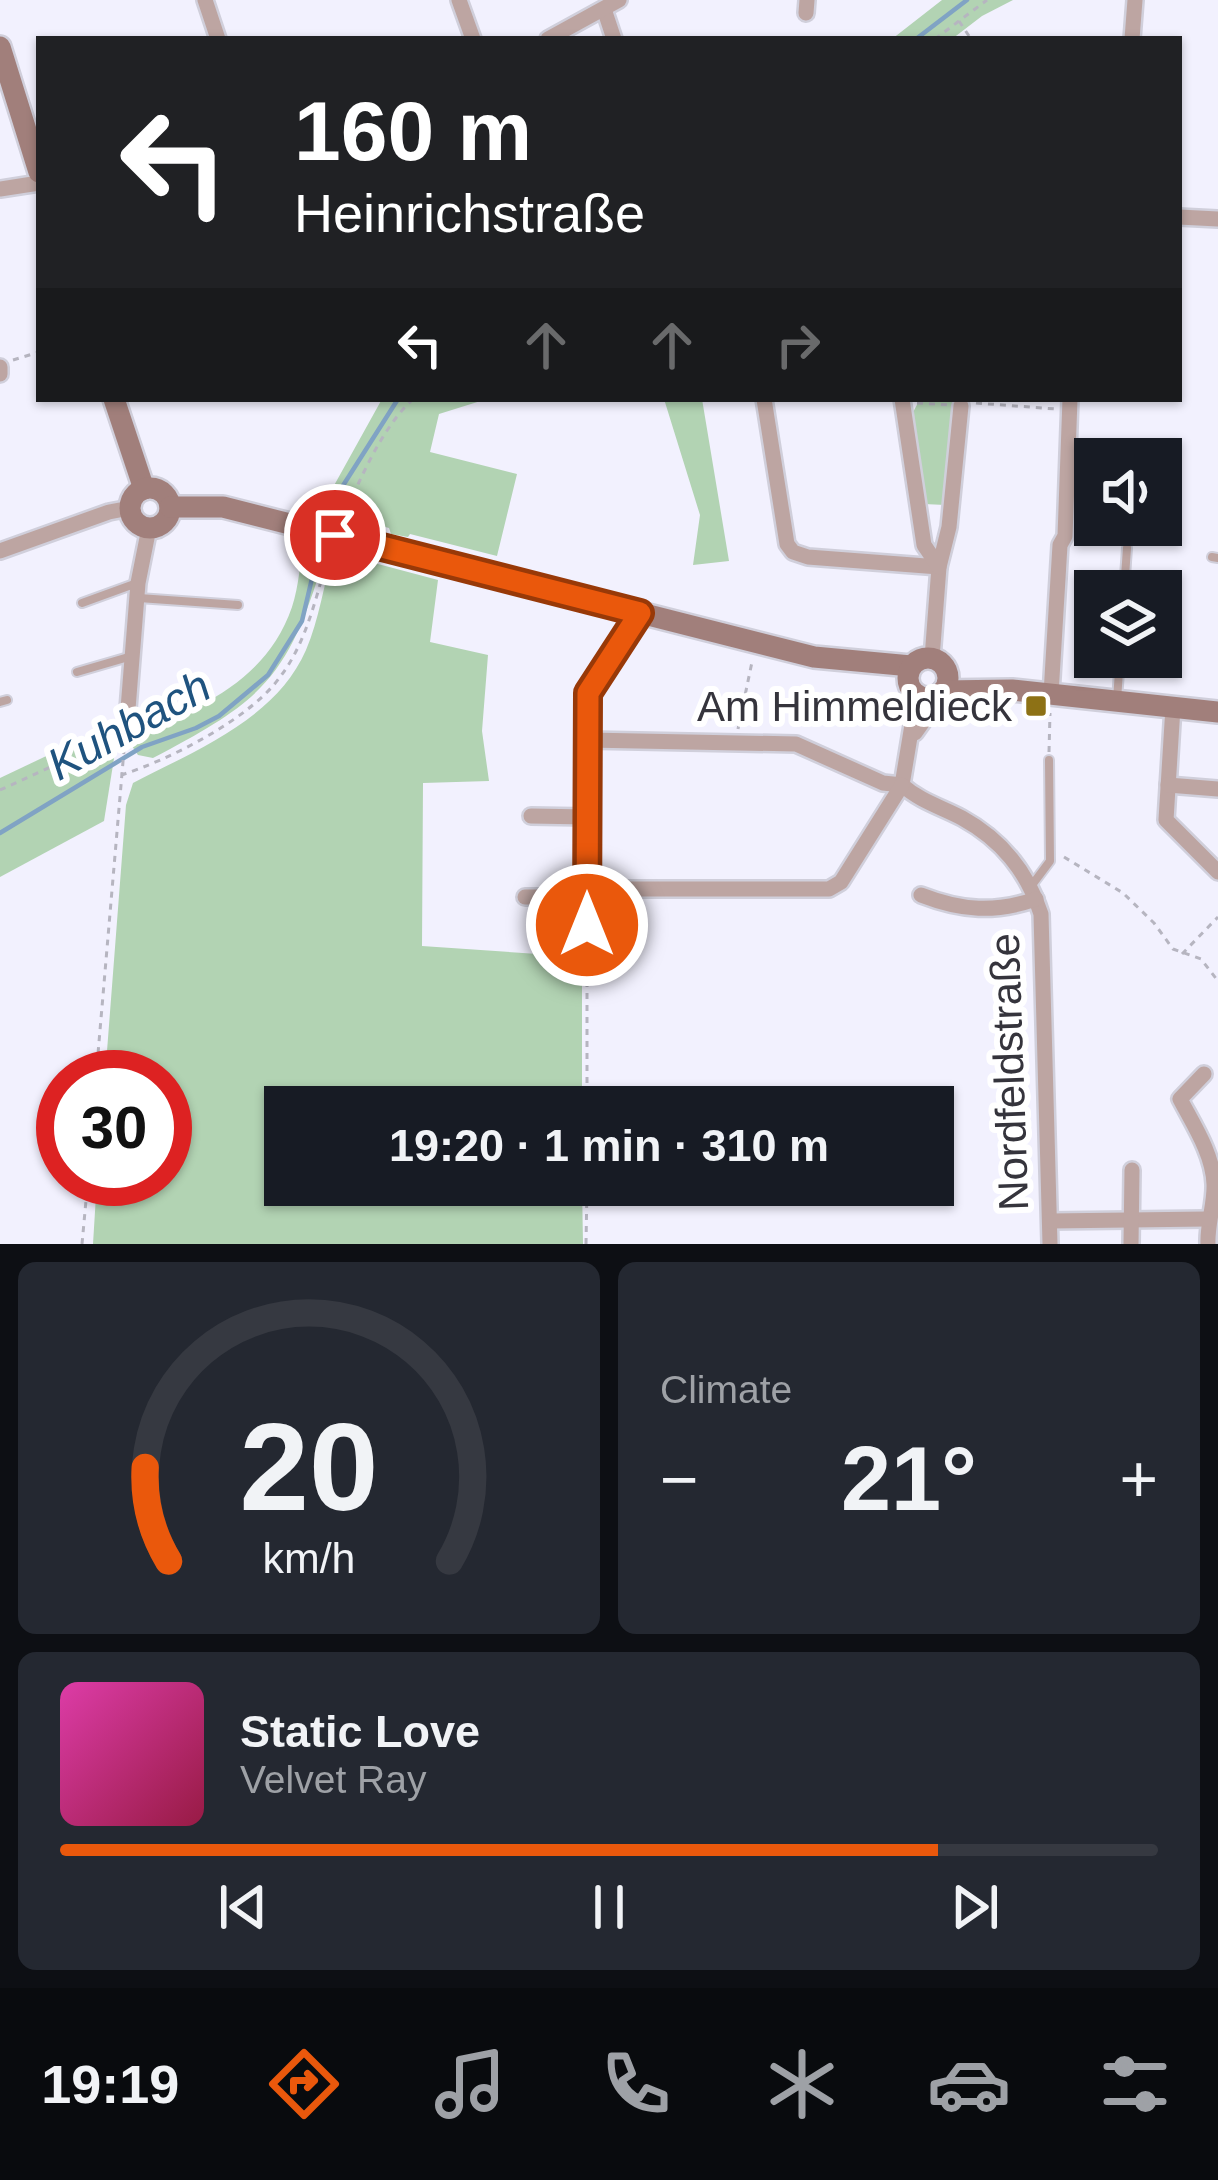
<!DOCTYPE html>
<html lang="en">
<head>
<meta charset="utf-8">
<style>
  :root { --surface:#171b24; --page:#242831; --text:#f1f3f6; --muted:#9ea1a6; --line:#363941; --accent:#ea580c }
  body { margin:0; font-family:Arial,sans-serif; background:var(--page); color:var(--text); height:100vh; display:flex; flex-direction:column; font-size:45px; white-space:nowrap }
  * { box-sizing:border-box; margin:0 }
  p { font-size:39px; color:var(--muted) }
  .icon { flex:none; width:66px; height:66px; fill:none; stroke:currentColor; stroke-width:2; stroke-linecap:round; stroke-linejoin:round }
  .map { position:relative; height:1244px; overflow:hidden }
  .drawer { display:flex; flex-direction:column; gap:18px; padding:18px; background:#0d0f14; flex:1 }
  .drawer>* { flex:none }
  .guide { position:absolute; left:36px; top:36px; width:1146px; height:366px; border-radius:0px; box-shadow:0 3px 9px #0004; background:#202124; color:#fff; overflow:hidden }
  .buttons { position:absolute; left:1074px; top:438px; display:grid; gap:24px }
  .buttons a { display:grid; place-items:center; width:108px; height:108px; border-radius:0px; background:var(--surface); box-shadow:0 3px 9px #0004; font-size:60px }
  .speed { position:absolute; left:36px; top:1050px; display:flex; gap:24px; font-size:60px; font-weight:700; text-align:center }
  .speed>* { display:grid; place-content:center; width:156px; height:156px; border-radius:50%; background:var(--surface); box-shadow:0 3px 9px #0004; line-height:1 }
  .speed .limit { border:18px solid #d22; background:#fff; color:#111 }
  .pin { position:absolute; display:grid; place-items:center; width:102px; height:102px; color:#fff; margin:-51px; border:6px solid #fff; border-radius:50%; box-shadow:0 3px 12px #0007 }
  .me { position:absolute; width:132px; margin:-66px; rotate:0deg; stroke-linejoin:round; filter:drop-shadow(0 0 9px #0008) }
  .turn { display:flex; align-items:center; gap:42px; height:252px; padding:0 60px; font-size:54px }
  .turn .icon { width:156px; height:156px; stroke-width:2.5 }
  .turn b { display:block; font-size:84px; line-height:102px }
  .lanes { display:flex; align-items:center; height:114px; padding:0 60px; background:#0003; justify-content:center; gap:60px; direction:ltr }
  .lanes .off { opacity:.35 }
  .big { font-size:90px; font-weight:600; line-height:1.1 }
  .drawer .widget { flex:1; display:flex; flex-direction:column; justify-content:center; gap:18px; min-width:0; padding:0 42px; border-radius:18px; background:var(--page) }
  .drawer .dial { align-items:center; gap:0 }
  .dial svg { height:312px; overflow:visible; fill:none; stroke:var(--line); stroke-width:7; stroke-linecap:round; text-anchor:middle }
  .dial text { fill:var(--text); stroke:none }
  .song { display:flex; align-items:center; gap:36px }
  .cover { width:144px; height:144px; border-radius:18px; background:linear-gradient(135deg,hsl(320 70% 55%),hsl(340 70% 35%)) }
  .played { height:12px; border-radius:6px; background:linear-gradient(90deg,var(--accent) 80%,var(--line) 80%) }
  .keys { display:flex; justify-content:space-around; direction:ltr }
  .heat { display:flex; justify-content:space-between; align-items:center; font-size:66px; direction:ltr }
  .drawer .tiles { flex:1; display:grid; gap:18px; grid-template-columns:1fr 1fr }
  .widget:last-child { grid-column:span 2 }
  .trip { position:absolute; left:264px; top:1086px; width:690px; height:120px; border-radius:0px; background:var(--surface); box-shadow:0 3px 9px #0004; font-weight:600; line-height:120px; text-align:center }
  .tabs { display:flex; height:192px; justify-content:space-around; align-items:center; background:#090b0e; color:var(--muted) }
  .tabs .icon { width:84px; height:84px }
  .tabs .active { color:var(--accent) }
  .tabs b { font-size:54px; color:var(--text) }
  .map>svg:first-child { display:block }
</style>
</head>
<body>
<div class="map">
<svg width="1218" height="1244" viewBox="0 0 1218 1244">
  <rect width="100%" height="100%" fill="#f2f1fe"/>
  <g fill="#b2d3b3">
    <polygon points="942,0 1013,0 982,16 952,39 892,39"/>
    <polygon points="382,399 487,399 439,414 430,452 517,474 497,556 410,534 408,537 391,534 389,528 359,520 356,524 316,518"/>
    <polygon points="664,399 702,399 729,561 693,565 700,515"/>
    <polygon points="920,399 953,399 945,505 924,504 911,416"/>
    <path d="M 304,541 L 321,545 L 325,555 C 288,678 265,699 153,758 L 138,755 L 132,746 L 133,733 C 200,710 267,680 292,607 C 299,586 300,562 304,541 Z"/>
    <path d="M 333,552 L 438,580 L 430,642 L 488,655 L 482,731 L 489,781 L 423,783 L 422,946 L 582,957 L 582,1107 L 285,1107 L 285,1185 L 582,1185 L 583,1244 L 93,1244 L 97,1179 L 165,1179 L 165,1077 L 105,1077 L 126,805 L 133,783 C 196,750 276,719 306,650 C 319,620 324,584 333,552 Z"/>
    <polygon points="120,721 104,821 0,877 0,778"/>
  </g>
  <g fill="none" stroke-linecap="round" stroke-linejoin="round">
    <g stroke="#80a3c4" stroke-width="4.5">
      <polyline points="916,39 967,0"/>
      <polyline points="327,524 337,495 398,399"/>
      <polyline points="0,833 142,747 196,728 219,716 268,675 302,621 321,540"/>
    </g>
    <g stroke="#d0cfdb" stroke-width="12">
      <g id="lane">
        <polyline points="1212,557 1218,558"/>
        <polyline points="1124,591 1127,548"/>
        <polyline points="139,598 238,605"/>
        <polyline points="82,603 137,583"/>
        <polyline points="77,672 132,656"/>
        <polyline points="1117,700 1120,657"/>
        <polyline points="0,702 7,700"/>
        <polyline points="1032,885 1050,861 1049,760"/>
      </g>
    </g>
    <g stroke="#d0cfdb" stroke-width="20">
      <g id="street">
        <polyline points="205,0 218,39"/>
        <polyline points="459,0 473,39"/>
        <polyline points="604,9 614,39"/>
        <polyline points="806,13 807,0"/>
        <polyline points="548,39 619,0"/>
        <polyline points="1132,39 1135,0"/>
        <polyline points="0,189 39,183"/>
        <polyline points="1179,217 1218,219"/>
        <polyline points="0,367 0,374"/>
        <polyline points="764,399 787,544 793,552 808,557 939,567 932,658"/>
        <polyline points="902,399 924,545 939,567 949,527 961,406"/>
        <polyline points="0,551 109,512 130,508"/>
        <polyline points="1051,694 1060,545 1065,536 1070,399"/>
        <path d="M 917,695 L 902,785 C 920,801 941,807 962,818 C 1002,840 1027,871 1041,914 L 1050,1244"/>
        <polyline points="1173,707 1166,820 1218,872"/>
        <polyline points="915,733 925,719 932,698"/>
        <polyline points="126,734 138,583 149,528"/>
        <polyline points="588,740 796,744 883,783 902,785"/>
        <polyline points="1168,785 1218,789"/>
        <polyline points="531,816 588,817"/>
        <polyline points="588,889 829,889 841,882 902,785"/>
        <path d="M 921,895 C 962,911 995,913 1036,899"/>
        <polyline points="525,897 587,897"/>
        <polyline points="587,953 588,693 640,613"/>
        <path d="M 1204,1074 L 1180,1099 C 1193,1124 1213,1154 1214,1184 C 1215,1203 1207,1224 1208,1244"/>
        <polyline points="1050,1221 1207,1219"/>
        <polyline points="1131,1244 1132,1170"/>
      </g>
    </g>
    <g stroke="#d0cfdb" stroke-width="26">
      <g id="secondary">
        <polyline points="0,47 39,172"/>
        <polyline points="114,399 144,489"/>
        <circle cx="150" cy="508" r="20"/>
        <polyline points="170,507 223,507 814,657 911,666"/>
        <circle cx="928" cy="678" r="20"/>
        <polyline points="943,691 1012,690 1218,712"/>
      </g>
    </g>
    <g stroke="#b6b5c0" stroke-width="3" stroke-dasharray="6 6" stroke-linecap="butt">
      <polyline points="959,21 971,39"/>
      <polyline points="935,39 987,0"/>
      <polyline points="13,360 39,352"/>
      <polyline points="917,403 949,405"/>
      <polyline points="976,403 1056,409"/>
      <path d="M 343,517 C 361,478 381,429 413,399"/>
      <polyline points="738,729 752,662"/>
      <polyline points="1049,752 1050,713"/>
      <path d="M 121,775 C 169,760 250,719 280,677 C 307,642 316,596 329,554"/>
      <polyline points="0,790 110,740"/>
      <polyline points="1064,857 1123,893 1154,923 1173,949 1201,959 1218,981"/>
      <polyline points="1182,954 1218,917"/>
      <polyline points="96,1077 124,750"/>
      <polyline points="587,1107 587,967"/>
      <polyline points="82,1244 88,1179"/>
      <polyline points="586,1244 587,1185"/>
    </g>
    <use href="#lane" stroke="#bda5a2" stroke-width="8"/>
    <use href="#street" stroke="#bda5a2" stroke-width="15"/>
    <use href="#secondary" stroke="#a17f7b" stroke-width="21"/>
  </g>
  <g fill="none" stroke-linecap="round" stroke-linejoin="round">
    <g stroke="#983908" stroke-width="30">
      <polyline id="route" points="335,535 640,613 588,693 587,925"/>
    </g>
    <use href="#route" stroke="#ea580c" stroke-width="21"/>
  </g>
  <rect fill="#8d7115" stroke="#fff" stroke-width="4.5" x="1024" y="694" width="24" height="24" rx="6"/>
  <g text-anchor="middle" dominant-baseline="central" stroke-width="12" stroke-linejoin="round" paint-order="stroke">
    <g font-size="42" fill="#35343c" stroke="#fff" text-anchor="end">
      <text x="1012" y="706">Am Himmeldieck</text>
    </g>
    <g font-size="42" fill="#35343c" stroke="#fff">
      <text transform="translate(1009 1072) rotate(-92)">Nordfeldstraße</text>
    </g>
    <g font-size="45" font-style="italic" fill="#1f537f" stroke="#fff">
      <text transform="translate(129 725) rotate(-29)">Kuhbach</text>
    </g>
  </g>
</svg>
<div class="buttons">
<a><svg class="icon" aria-label="sound" viewBox="0 0 24 24"><path d="M4 9h4l5-4v14l-5-4H4zM17 9q2 3 0 6"/></svg></a>
<a><svg class="icon" aria-label="layers" viewBox="0 0 24 24"><path d="M12 4l9 5-9 5-9-5zM3 14l9 5 9-5"/></svg></a>
</div>
<div class="speed"><div class="limit">30</div></div>
<div class="pin" style="left:335px;top:535px;background:#d93025"><svg class="icon" aria-label="arrive" viewBox="0 0 24 24"><path d="M6 21V4h12l-3 4 3 4H6"/></svg></div>
<svg class="me" style="left:587px;top:925px" viewBox="-20 -20 40 40"><circle r="17" fill="#ea580c" stroke="#fff" stroke-width="3"/><path d="M0-11L8 9 0 5-8 9z" fill="#fff"/></svg>
<div class="trip">19:20 · 1 min · 310 m</div>
<div class="guide">
<div class="turn"><svg class="icon" aria-label="left" viewBox="0 0 24 24"><path d="M17 20v-9H6M10 6l-5 5 5 5"/></svg><div><b>160 m</b>Heinrichstraße</div></div>
<div class="lanes"><svg class="icon" aria-label="left" viewBox="0 0 24 24"><path d="M17 20v-9H6M10 6l-5 5 5 5"/></svg><svg class="icon off" aria-label="ahead" viewBox="0 0 24 24"><path d="M12 20V5M6 11l6-6 6 6"/></svg><svg class="icon off" aria-label="ahead" viewBox="0 0 24 24"><path d="M12 20V5M6 11l6-6 6 6"/></svg><svg class="icon off" aria-label="right" viewBox="0 0 24 24"><path d="M7 20v-9h11M14 6l5 5-5 5"/></svg></div>
</div>
</div>
<section class="drawer">
<div class="tiles">
<div class="widget dial"><svg viewBox="0 0 100 80">
<path d="M14 69A42 42 0 1 1 86 69"/>
<path d="M14 69A42 42 0 0 1 8 45" stroke="#ea580c"/>
<text x="50" y="56" font-size="32" font-weight="700">20</text>
<text x="50" y="72" font-size="11">km/h</text>
</svg></div>
<div class="widget"><p>Climate</p>
<div class="heat"><a>−</a><b class="big">21°</b><a>+</a></div>
</div>
<div class="widget">
<div class="song"><i class="cover"></i><div><b>Static Love</b><p>Velvet Ray</p></div></div>
<div class="played"></div>
<div class="keys"><svg class="icon" aria-label="previous" viewBox="0 0 24 24"><path d="M18 5L8 12l10 7zM5 5v14"/></svg><svg class="icon" aria-label="pause" viewBox="0 0 24 24"><path d="M8 5v14M16 5v14"/></svg><svg class="icon" aria-label="next" viewBox="0 0 24 24"><path d="M6 5l10 7-10 7zM19 5v14"/></svg></div>
</div>
</div>
</section>
<nav class="tabs">
<b>19:19</b>
<svg class="icon active" aria-label="directions" viewBox="0 0 24 24"><path d="M12 3l9 9-9 9-9-9zM9 14v-3h6M13 9l2 2-2 2"/></svg>
<svg class="icon" aria-label="music" viewBox="0 0 24 24"><path d="M9 18V5l10-2v13"/><circle cx="6" cy="18" r="3"/><circle cx="16" cy="16" r="3"/></svg>
<svg class="icon" aria-label="phone" viewBox="0 0 24 24"><path d="M5 4h4l2 5-3 2q2 4 5 5l2-3 5 2v4C11 20 4 13 5 4z"/></svg>
<svg class="icon" aria-label="climate" viewBox="0 0 24 24"><path d="M12 3v18M4 7l16 10M4 17L20 7"/></svg>
<svg class="icon" aria-label="car" viewBox="0 0 24 24"><path d="M5 17H2v-5l4-1 3-4h7l3 4 3 1v5h-3M9 17h6M6 11h13"/><circle cx="7" cy="17" r="2"/><circle cx="17" cy="17" r="2"/></svg>
<svg class="icon" aria-label="filters" viewBox="0 0 24 24"><path d="M4 7h16M4 17h16"/><circle cx="9" cy="7" r="2"/><circle cx="15" cy="17" r="2"/></svg>
</nav>
</body>
</html>
